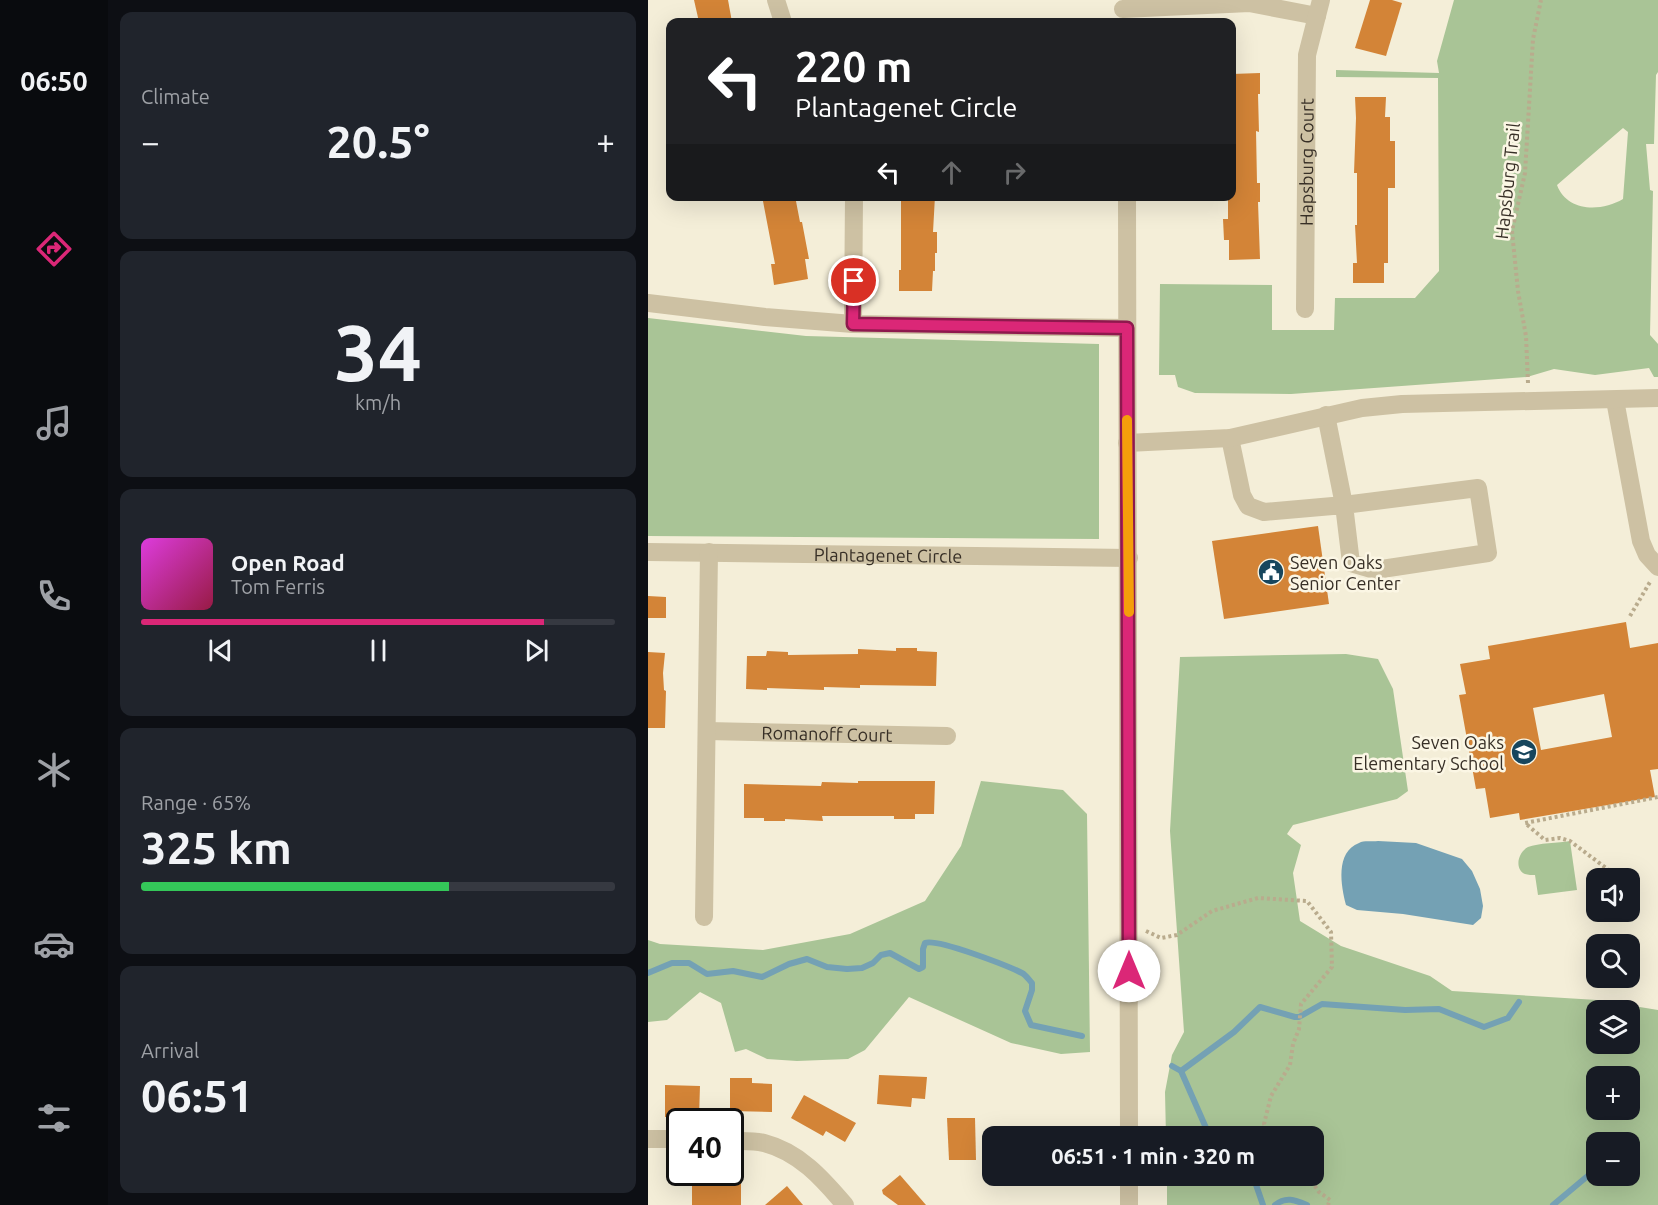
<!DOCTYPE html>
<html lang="en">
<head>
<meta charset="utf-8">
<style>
  :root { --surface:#171b24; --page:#20242c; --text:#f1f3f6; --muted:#9ea1a6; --line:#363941; --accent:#db2777 }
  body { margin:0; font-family:Ubuntu,sans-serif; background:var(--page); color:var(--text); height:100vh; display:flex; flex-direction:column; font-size:22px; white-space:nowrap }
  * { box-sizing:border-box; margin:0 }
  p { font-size:20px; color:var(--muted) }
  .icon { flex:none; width:33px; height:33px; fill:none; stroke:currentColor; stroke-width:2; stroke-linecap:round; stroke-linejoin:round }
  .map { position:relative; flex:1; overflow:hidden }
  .sheet { display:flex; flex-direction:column; gap:12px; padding:12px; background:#0d0f14; width:540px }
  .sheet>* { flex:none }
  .hud { position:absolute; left:18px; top:18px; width:570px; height:183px; border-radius:12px; box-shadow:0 6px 24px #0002; background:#202124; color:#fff; overflow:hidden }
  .fabs { position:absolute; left:938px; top:868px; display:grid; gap:12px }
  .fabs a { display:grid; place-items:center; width:54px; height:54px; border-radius:12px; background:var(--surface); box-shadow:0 6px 24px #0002; font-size:30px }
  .speed { position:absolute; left:18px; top:1108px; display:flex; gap:12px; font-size:30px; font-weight:700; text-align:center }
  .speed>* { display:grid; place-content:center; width:78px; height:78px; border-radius:50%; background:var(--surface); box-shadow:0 6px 24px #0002; line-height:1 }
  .speed .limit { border:3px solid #111; border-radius:9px; background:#fff; color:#111 }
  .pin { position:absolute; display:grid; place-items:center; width:51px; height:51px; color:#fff; margin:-26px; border:3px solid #fff; border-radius:50%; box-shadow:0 2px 6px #0007 }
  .me { position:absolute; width:66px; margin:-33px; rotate:0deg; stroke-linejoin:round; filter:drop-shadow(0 0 4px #0008) }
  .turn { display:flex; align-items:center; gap:21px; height:126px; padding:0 30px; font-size:27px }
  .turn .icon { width:78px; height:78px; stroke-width:2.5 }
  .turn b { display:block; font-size:42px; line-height:51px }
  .lanes { display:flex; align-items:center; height:57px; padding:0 30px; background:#0003; justify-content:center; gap:30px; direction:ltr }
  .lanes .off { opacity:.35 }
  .big { font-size:45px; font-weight:700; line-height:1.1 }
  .sheet .widget { flex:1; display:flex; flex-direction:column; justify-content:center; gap:9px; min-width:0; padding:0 21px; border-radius:12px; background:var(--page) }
  .sheet .dial { align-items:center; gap:0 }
  .dial b { font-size:78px; line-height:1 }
  .song { display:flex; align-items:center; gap:18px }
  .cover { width:72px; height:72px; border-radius:9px; background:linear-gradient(135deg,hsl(300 70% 55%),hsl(340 70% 35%)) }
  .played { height:6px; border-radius:3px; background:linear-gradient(90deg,var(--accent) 85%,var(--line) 85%) }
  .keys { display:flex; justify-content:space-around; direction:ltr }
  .heat { display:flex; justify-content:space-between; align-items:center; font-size:33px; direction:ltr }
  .charge { height:9px; border-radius:4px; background:linear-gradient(90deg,#34c759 65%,var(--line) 0) }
  .trip { position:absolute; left:334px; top:1126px; width:342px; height:60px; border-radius:12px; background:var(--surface); box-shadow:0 6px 24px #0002; font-weight:700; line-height:60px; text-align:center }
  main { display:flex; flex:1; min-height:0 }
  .tab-bar { display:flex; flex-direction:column; width:108px; justify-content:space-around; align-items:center; background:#090b0e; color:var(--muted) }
  .tab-bar .icon { width:42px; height:42px }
  .tab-bar .current { color:var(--accent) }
  .tab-bar b { font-size:27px; color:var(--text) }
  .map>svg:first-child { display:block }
</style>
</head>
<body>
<main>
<nav class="tab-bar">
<b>06:50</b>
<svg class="icon current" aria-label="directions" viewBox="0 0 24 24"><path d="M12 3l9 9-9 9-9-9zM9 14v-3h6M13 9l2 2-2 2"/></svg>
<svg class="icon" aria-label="music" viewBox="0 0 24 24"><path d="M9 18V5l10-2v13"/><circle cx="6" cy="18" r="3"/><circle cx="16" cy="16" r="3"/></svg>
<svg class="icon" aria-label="phone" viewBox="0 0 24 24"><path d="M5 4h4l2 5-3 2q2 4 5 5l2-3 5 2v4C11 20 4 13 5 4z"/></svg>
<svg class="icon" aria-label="climate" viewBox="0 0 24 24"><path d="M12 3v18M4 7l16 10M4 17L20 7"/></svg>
<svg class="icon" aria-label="car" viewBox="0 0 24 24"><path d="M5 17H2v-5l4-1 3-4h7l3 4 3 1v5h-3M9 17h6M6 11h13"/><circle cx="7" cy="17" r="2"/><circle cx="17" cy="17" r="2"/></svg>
<svg class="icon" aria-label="filters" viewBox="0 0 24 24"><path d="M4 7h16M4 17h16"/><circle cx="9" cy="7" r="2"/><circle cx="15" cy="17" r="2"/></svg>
</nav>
<section class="sheet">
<div class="widget"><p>Climate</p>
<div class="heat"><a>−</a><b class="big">20.5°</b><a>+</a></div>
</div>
<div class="widget dial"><b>34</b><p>km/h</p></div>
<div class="widget">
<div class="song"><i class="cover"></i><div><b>Open Road</b><p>Tom Ferris</p></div></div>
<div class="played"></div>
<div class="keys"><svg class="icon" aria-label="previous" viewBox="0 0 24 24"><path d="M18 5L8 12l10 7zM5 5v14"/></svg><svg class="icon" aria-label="pause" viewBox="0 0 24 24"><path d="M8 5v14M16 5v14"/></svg><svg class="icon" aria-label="next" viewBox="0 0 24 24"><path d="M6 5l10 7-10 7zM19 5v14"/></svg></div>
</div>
<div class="widget"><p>Range · 65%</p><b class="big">325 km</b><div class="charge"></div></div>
<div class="widget"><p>Arrival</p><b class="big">06:51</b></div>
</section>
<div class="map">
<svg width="1010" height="1205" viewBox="0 0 1010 1205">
  <rect width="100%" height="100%" fill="#f4eed8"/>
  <g fill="#a9c496" fill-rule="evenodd">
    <path d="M 806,0 L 1010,0 L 1010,72 L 1008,75 L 1006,144 L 998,144 L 1002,190 L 1005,191 L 1002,335 L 1010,344 L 1010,377 L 1006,377 L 1001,368 L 947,375 L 906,369 L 879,377 L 643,394 L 547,393 L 530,387 L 527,375 L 511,375 L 512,284 L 624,285 L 624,330 L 686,330 L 687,298 L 767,298 L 791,271 L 790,78 L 688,77 L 688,70 L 791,73 L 789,61 ZM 975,128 L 980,132 L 975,199 C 953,212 919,212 909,185 Z"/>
    <polygon points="0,318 158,336 451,344 451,539 0,536"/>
    <path d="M 698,654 L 730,659 L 745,689 L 760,791 L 749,799 L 645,825 L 639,834 L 653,845 L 645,873 L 652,921 L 693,946 L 782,976 L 804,991 L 949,1000 L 1010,1010 L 1010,1205 L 519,1205 L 519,1176 L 666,1176 L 666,1137 L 518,1137 L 517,1092 L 524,1055 L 536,1032 L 522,831 L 532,657 ZM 948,1011 L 981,1011 L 981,1044 L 948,1044 ZM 948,1077 L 981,1077 L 981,1110 L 948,1110 ZM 948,1143 L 981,1143 L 981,1176 L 948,1176 Z"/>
    <polygon points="333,781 415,790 439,814 442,1052 413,1054 363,1043 261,997 217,1050 200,1059 149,1061 119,1059 98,1049 87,1052 73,1003 52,992 19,1020 0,1022 0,940 12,944 115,950 202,934 277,901 313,846"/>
    <path d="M 922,841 L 929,890 L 890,895 L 887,875 C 884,875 880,875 877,874 C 866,869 870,852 880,847 C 890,843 911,843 922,841 Z"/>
  </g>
  <path fill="#74a1b4" d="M 730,841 L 768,843 L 814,859 L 824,871 L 832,889 L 835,906 L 833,918 L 825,925 L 755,914 L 709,910 L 698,905 C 693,886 687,852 711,843 C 716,840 724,842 730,841 Z"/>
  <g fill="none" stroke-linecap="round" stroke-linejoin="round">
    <g stroke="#74a1b4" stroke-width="6">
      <path d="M 0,973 L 24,963 L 41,963 L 59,974 L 85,971 L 114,977 L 141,964 L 159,959 L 179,967 L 199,969 L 214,968 L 225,963 L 233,955 L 242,953 L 271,969 L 275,967 L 275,949 L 277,943 C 289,938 360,966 374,973 C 378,975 381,980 384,983 L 384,990 L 377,1011 L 383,1025 L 434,1036"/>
      <polyline points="524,1066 533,1071 562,1137"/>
      <polyline points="533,1071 586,1032 612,1007 647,1017 651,1017 674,1004 757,1010 791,1009 836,1027 860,1018 871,1002"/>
      <polyline points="605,1176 615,1205"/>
      <path d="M 627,1205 C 638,1196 647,1200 659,1205"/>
      <polyline points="905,1205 948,1169"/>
    </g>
  </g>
  <g fill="#d38437" fill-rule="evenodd">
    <polygon points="46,0 80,0 84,22 51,22"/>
    <polygon points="722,0 744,0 754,3 738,56 707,48"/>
    <polygon points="612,73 612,94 610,94 611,132 608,131 609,183 612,183 612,202 610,202 612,259 581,260 581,240 576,240 575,219 580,219 580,196 584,196 584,74"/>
    <polygon points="707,97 738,97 737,117 742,117 742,141 747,141 747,188 740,188 740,263 736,263 736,283 705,283 705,263 709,263 707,225 709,225 709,173 706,173 708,118"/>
    <polygon points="114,196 147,196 152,222 154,222 161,259 157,259 160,279 126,285 123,264 127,264"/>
    <polygon points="253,196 287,196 285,232 289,232 289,253 287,253 287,271 285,271 284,291 251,291 251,270 253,270"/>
    <polygon points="670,526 681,604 576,619 564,541"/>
    <polygon points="0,596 18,597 18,618 0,618"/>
    <path d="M 978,622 L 982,648 L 1010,643 L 1010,769 L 1002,770 L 1007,797 L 872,820 L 871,813 L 842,818 L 837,788 L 828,789 L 811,695 L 818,694 L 812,664 L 842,659 L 840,646 ZM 956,694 L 964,737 L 893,750 L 885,708 Z"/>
    <polygon points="248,648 269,648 269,651 289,652 288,686 212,685 212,688 176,687 176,690 119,688 119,690 98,689 99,656 118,656 119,651 140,652 140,655 210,654 210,649 248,651"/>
    <polygon points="0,652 17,653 15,673 16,690 18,691 17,728 0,728"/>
    <polygon points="210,781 287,781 286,814 267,814 267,819 246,819 246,816 174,816 175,821 137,819 137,821 116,821 116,818 96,818 96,784 173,786 174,782 210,783"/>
    <polygon points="231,1075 279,1077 277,1099 264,1098 263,1107 229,1104"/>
    <polygon points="82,1078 104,1078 104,1083 124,1084 124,1112 82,1111"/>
    <polygon points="17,1085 52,1086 51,1117 17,1117"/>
    <polygon points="156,1095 208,1123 197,1142 178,1131 175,1136 143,1118"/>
    <polygon points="299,1118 327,1118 328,1160 301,1160"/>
    <polygon points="252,1175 278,1205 250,1205 235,1194 234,1190"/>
    <rect x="44" y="1179" width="49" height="26"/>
    <polygon points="139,1186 155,1205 117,1205"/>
  </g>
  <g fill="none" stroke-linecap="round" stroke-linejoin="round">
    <g stroke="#b9ab8d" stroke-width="4" stroke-dasharray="3 3" stroke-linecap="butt">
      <polyline points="880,383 878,336 870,291 864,231 877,173 885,39 893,0"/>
      <polyline points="982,616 1002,582"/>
      <polyline points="962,871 922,841 912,838 897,840 877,823 1010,797"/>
      <polyline points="498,931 513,938 529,935 564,911 610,898 659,901 683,932 684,967 653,1004 651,1029 645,1044 642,1065 623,1096 616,1124 625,1137"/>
      <polyline points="660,1176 671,1192 682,1200 680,1205"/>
    </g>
    <g stroke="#cdc1a3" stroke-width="18">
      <polyline points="128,0 135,22"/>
      <polyline points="475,9 601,3 669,16"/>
      <polyline points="479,196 481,1137"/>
      <polyline points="0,303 117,317 205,324 479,328"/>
      <path id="s1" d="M 657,309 L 659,55 L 673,0"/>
      <polyline points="205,324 206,196"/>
      <polyline points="967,400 993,541 999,555 1010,567"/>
      <polyline points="582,438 594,495 600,506 616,512 696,505 830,488 840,553 727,570 703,563 696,505 678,415"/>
      <polyline points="479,443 582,438 714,408 754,404 1010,398"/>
      <path id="s2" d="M 0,552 L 481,558"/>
      <path id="s3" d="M 59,731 L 299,736"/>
      <polyline points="56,917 61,552"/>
      <polyline points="0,1139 32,1139"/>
      <path d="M 82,1141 C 93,1141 105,1140 116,1143 C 151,1152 174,1178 197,1205"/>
      <polyline points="481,1176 481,1205"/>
    </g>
  </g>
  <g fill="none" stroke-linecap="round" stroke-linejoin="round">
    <g stroke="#8e194d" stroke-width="15">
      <polyline id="route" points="206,281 205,324 479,328 481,971"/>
    </g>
    <use href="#route" stroke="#db2777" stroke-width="10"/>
    <polyline stroke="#f59e0b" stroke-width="10" points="479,420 481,612"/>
  </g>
  <defs>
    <g id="civic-disc" transform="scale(1.35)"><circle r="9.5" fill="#17465d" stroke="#fbf6e4"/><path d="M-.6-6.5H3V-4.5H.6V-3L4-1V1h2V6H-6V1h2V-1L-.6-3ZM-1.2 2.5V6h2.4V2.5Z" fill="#fff"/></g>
    <g id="school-disc" transform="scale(1.35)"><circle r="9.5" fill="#17465d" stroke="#fbf6e4"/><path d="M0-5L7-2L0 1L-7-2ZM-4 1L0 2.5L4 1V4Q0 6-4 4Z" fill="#fff"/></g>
  </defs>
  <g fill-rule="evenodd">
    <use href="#civic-disc" x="623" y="572"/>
    <use href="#school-disc" x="876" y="752"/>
  </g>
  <g text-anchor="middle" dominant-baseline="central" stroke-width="5" stroke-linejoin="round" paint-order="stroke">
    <g font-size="18" fill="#372f26" stroke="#fbf6e4">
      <text stroke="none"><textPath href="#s1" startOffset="147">Hapsburg Court</textPath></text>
      <text transform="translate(859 181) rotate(-84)">Hapsburg Trail</text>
      <text stroke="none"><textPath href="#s2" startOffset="240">Plantagenet Circle</textPath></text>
      <text stroke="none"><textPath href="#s3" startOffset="120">Romanoff Court</textPath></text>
    </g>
    <g font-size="18" fill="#372f26" stroke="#fbf6e4" text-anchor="start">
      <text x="642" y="562">Seven Oaks<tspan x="642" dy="21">Senior Center</tspan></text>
      <text x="856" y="742" text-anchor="end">Seven Oaks<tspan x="856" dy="21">Elementary School</tspan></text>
    </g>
  </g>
</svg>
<div class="fabs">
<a><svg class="icon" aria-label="sound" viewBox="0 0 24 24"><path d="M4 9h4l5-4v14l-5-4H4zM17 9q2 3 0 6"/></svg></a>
<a><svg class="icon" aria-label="search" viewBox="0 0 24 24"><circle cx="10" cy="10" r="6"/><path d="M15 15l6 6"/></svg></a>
<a><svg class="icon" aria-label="layers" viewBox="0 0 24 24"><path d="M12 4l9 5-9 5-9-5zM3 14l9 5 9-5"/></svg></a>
<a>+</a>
<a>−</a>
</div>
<div class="speed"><div class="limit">40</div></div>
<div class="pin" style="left:206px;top:281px;background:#d93025"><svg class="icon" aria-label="arrive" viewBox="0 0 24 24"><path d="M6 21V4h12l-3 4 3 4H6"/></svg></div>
<svg class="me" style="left:481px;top:971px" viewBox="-20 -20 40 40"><circle r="19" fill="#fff"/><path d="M0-13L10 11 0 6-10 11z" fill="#db2777"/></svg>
<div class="trip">06:51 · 1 min · 320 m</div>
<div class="hud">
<div class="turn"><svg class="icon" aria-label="left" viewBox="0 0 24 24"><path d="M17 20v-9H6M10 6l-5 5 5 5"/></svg><div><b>220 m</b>Plantagenet Circle</div></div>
<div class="lanes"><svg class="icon" aria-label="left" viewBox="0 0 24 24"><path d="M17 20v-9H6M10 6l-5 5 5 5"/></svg><svg class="icon off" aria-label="ahead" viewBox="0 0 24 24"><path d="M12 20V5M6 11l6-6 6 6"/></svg><svg class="icon off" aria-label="right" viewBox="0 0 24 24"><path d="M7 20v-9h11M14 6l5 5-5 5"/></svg></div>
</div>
</div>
</main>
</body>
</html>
